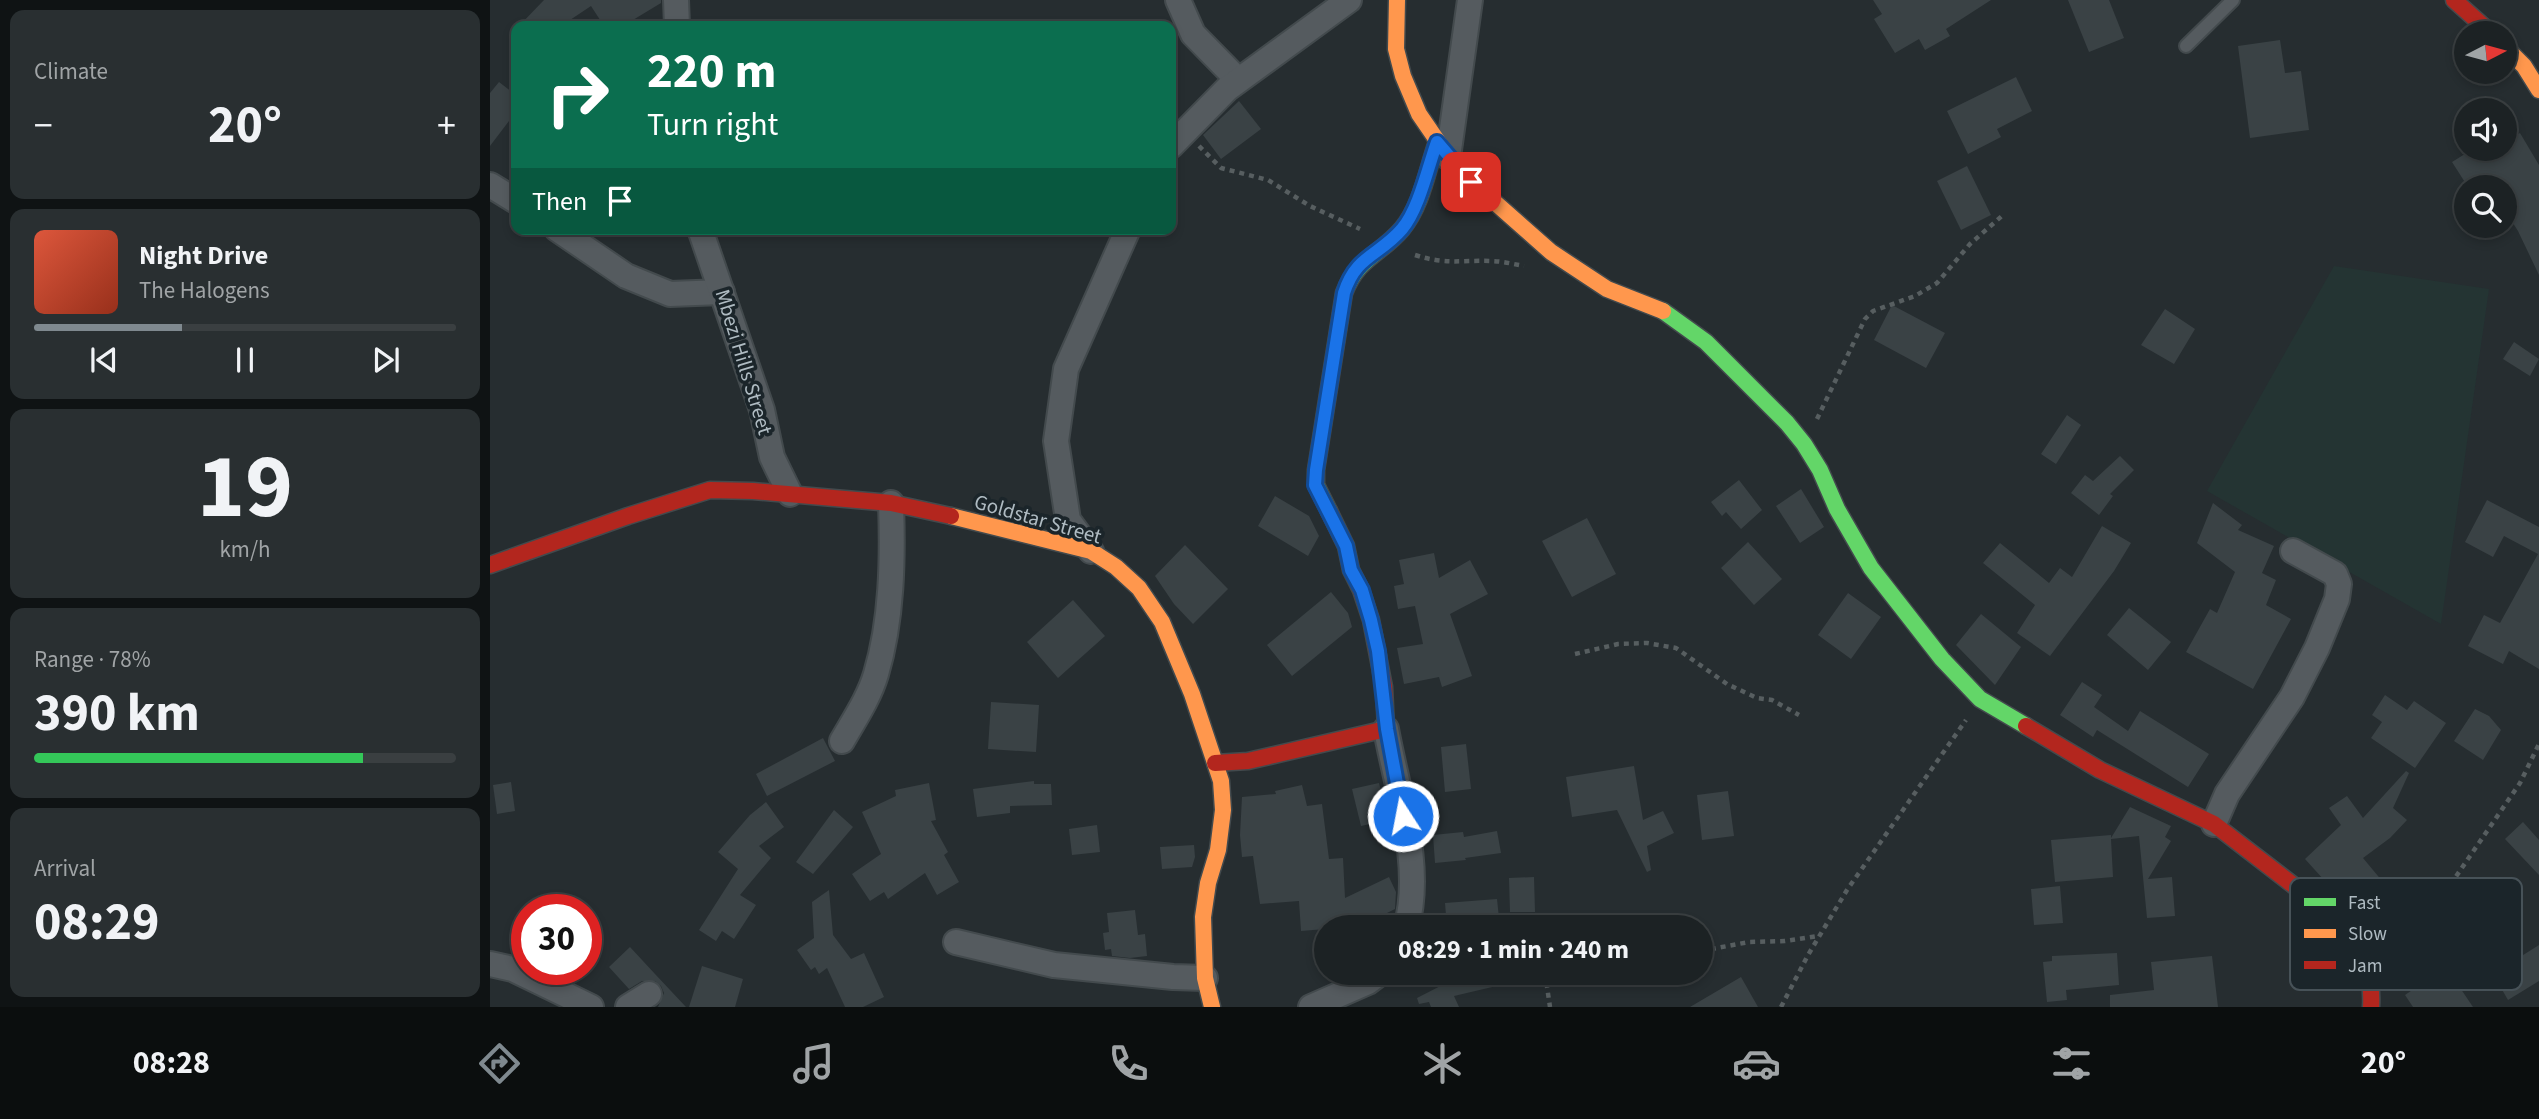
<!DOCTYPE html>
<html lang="en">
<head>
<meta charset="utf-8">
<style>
  :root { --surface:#1c2224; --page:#292f31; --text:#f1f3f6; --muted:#a0a4a6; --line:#3a3f41; --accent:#7f898f }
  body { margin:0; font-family:"Source Sans 3",sans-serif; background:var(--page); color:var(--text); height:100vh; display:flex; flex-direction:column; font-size:26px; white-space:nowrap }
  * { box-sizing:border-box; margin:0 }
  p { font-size:23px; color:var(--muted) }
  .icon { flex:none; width:38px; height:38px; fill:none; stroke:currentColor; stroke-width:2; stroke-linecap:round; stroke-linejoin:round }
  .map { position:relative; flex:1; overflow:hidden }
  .panel { display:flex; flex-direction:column; gap:10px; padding:10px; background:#0f1314; width:490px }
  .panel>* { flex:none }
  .top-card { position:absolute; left:21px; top:21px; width:665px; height:214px; border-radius:14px; box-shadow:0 4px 10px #0003,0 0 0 2px var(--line); background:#0b6e4f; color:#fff; overflow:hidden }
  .needle { width:46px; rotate:84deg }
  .fabs { position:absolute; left:1964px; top:21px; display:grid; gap:14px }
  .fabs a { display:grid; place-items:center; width:63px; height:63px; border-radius:50%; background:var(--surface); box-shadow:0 4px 10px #0003,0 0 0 2px var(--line); font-size:35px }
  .speed { position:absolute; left:21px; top:894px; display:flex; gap:14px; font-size:35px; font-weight:700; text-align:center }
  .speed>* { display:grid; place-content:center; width:91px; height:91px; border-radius:50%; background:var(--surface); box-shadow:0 4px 10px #0003,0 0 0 2px var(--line); line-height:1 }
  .speed .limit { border:10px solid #d22; background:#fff; color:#111 }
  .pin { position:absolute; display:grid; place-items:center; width:60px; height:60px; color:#fff; margin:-30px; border-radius:14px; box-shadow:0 4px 10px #0006 }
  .me { position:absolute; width:77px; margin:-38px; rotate:349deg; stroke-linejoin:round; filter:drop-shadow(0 0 5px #0008) }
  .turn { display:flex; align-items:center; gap:24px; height:147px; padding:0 21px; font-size:32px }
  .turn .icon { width:91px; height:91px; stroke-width:2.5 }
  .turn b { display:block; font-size:49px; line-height:60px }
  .then { display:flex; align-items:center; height:66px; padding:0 21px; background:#0003; gap:14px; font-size:26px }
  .big { font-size:52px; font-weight:700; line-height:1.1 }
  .panel .tile { flex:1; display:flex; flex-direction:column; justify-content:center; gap:10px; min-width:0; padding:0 24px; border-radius:14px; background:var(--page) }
  .panel .dial { align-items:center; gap:0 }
  .dial b { font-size:91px; line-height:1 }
  .song { display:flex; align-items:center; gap:21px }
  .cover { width:84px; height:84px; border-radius:10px; background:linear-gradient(135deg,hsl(10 70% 55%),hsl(10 70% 35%)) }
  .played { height:7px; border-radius:4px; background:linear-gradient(90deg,var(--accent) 35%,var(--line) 35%) }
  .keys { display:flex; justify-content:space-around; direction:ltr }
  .heat { display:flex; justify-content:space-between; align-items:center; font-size:38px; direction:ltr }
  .charge { height:10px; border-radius:5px; background:linear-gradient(90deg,#34c759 78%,var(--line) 0) }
  .trip { position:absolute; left:824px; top:915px; width:399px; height:70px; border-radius:35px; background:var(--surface); box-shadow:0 4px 10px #0003,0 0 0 2px var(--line); font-weight:700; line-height:70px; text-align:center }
  .tab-bar { display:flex; height:112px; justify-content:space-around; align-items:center; background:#0b0e0e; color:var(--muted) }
  .tab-bar .icon { width:49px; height:49px }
  .tab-bar .current { color:var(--accent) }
  .tab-bar b { font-size:32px; color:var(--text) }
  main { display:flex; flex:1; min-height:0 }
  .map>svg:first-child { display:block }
</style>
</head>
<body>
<main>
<section class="panel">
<div class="tile"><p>Climate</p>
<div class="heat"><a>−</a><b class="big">20°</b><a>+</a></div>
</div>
<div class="tile">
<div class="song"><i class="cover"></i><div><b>Night Drive</b><p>The Halogens</p></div></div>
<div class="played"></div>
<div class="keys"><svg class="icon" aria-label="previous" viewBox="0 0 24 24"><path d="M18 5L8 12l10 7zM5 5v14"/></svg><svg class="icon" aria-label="pause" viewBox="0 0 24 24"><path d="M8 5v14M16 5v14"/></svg><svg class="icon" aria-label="next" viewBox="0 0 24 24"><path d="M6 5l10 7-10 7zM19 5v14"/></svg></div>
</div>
<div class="tile dial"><b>19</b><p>km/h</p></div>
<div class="tile"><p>Range · 78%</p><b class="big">390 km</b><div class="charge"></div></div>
<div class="tile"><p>Arrival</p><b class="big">08:29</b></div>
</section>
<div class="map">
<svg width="2049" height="1007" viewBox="0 0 2049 1007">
  <rect width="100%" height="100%" fill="#262d30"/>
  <polygon fill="#243433" points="1844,266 1999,289 1951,624 1717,491"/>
  <g fill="#3a4245">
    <polygon points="54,0 171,0 171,3 133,26 114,26 101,6 71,26 29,26"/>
    <polygon points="1383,0 1501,0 1456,29 1460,36 1435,50 1429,39 1405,53 1384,19 1392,14"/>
    <polygon points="1578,0 1619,0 1634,38 1599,52"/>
    <polygon points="1790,40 1795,73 1811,71 1819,130 1760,138 1748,46"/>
    <polygon points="1526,77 1542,111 1507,129 1511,137 1478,154 1457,111"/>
    <polygon points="9,82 26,95 26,128 19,121 0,146 0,93"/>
    <polygon points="749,101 771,129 731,159 713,135"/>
    <polygon points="2030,133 2049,165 2049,275 2028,231 2014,209 2014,187 1978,187 1962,162 1983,149 2014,149 2014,143"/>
    <polygon points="1477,166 1501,215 1471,230 1447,181"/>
    <polygon points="1402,305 1455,333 1436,368 1384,340"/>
    <polygon points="1675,309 1705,329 1684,364 1651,345"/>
    <polygon points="2024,342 2049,359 2040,376 2013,359"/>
    <polygon points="1577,415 1591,425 1566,464 1551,454"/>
    <polygon points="1630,456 1644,470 1620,494 1623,496 1609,515 1581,493 1595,475 1603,481"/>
    <polygon points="1249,480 1272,510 1251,529 1236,512 1232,516 1221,502"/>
    <polygon points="1311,489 1334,527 1310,543 1286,506"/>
    <polygon points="785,496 819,516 829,536 818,556 768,526"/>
    <polygon points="1997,500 2049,527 2049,669 2019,651 2013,664 1978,646 1994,615 2010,623 2048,554 2014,536 2003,557 1975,542"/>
    <polygon points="1723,503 1752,525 1748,530 1784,546 1772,573 1786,580 1776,605 1801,619 1763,689 1696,652 1720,609 1727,613 1745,572 1707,543"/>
    <polygon points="1097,518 1126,574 1082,597 1052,541"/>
    <polygon points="1612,526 1641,543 1624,571 1560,656 1527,633 1545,605 1493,563 1510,543 1559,583 1570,568 1582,577"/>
    <polygon points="1258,542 1292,579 1264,605 1231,568"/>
    <polygon points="695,545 738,589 703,624 684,604 665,576"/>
    <polygon points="944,553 949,578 980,560 998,594 960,614 982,676 952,687 949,677 914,684 907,648 933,644 925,606 908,609 904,586 914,584 909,560"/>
    <polygon points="841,592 858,613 862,627 802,676 777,645"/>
    <polygon points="1358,593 1391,617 1361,659 1328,635"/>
    <polygon points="583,600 615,636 568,678 537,642"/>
    <polygon points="1639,608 1681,642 1658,670 1617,635"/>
    <polygon points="1491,614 1531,647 1505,685 1466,645"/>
    <polygon points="1592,682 1612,695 1604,707 1638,731 1650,711 1719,754 1698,787 1607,730 1603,737 1570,715"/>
    <polygon points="1895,695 1917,710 1924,701 1956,723 1925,768 1881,738 1892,722 1882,715"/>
    <polygon points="501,702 549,705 546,752 498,749"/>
    <polygon points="1985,709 1999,716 2011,730 1993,760 1964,741"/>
    <polygon points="333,738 345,761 277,796 266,774"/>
    <polygon points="976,744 981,789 955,792 951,747"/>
    <polygon points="1144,766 1153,820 1173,811 1184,833 1157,846 1161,870 1157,872 1127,810 1082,817 1076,777"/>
    <polygon points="1916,771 1919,773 1903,808 1917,820 1900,838 1873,858 1903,894 1875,918 1867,909 1844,891 1815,859 1851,825 1839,808 1857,796 1873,818"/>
    <polygon points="544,781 544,784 561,784 562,805 520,806 520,813 487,817 483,789"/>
    <polygon points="21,782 25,811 7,814 3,785"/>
    <polygon points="439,783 446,820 441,821 458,852 454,855 469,882 447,895 435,873 398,899 394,892 380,901 362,874 391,854 372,812 406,796 405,790"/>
    <polygon points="889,783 898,820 871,826 862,789"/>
    <polygon points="812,785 817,806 832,804 839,859 853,858 855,898 899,877 906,892 905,909 871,926 811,931 809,901 770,904 763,856 752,857 750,835 752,797 786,794 785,791"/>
    <polygon points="1238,791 1244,836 1212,840 1207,795"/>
    <polygon points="276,802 294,827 269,846 281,858 250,895 266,905 244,939 232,931 226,941 209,930 248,869 228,852 260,815"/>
    <polygon points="1640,807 1681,826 1675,837 1681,841 1658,879 1682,877 1685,916 1657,918 1649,836 1621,839 1623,877 1565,882 1561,840 1621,835 1621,838"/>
    <polygon points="344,810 363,827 323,874 306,862"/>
    <polygon points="2033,822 2049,840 2049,875 2015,839"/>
    <polygon points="607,825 610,852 582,855 579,829"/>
    <polygon points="1007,831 1011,853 975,858 976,860 945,863 943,835 973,832 974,837"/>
    <polygon points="704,845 705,857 702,867 672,869 670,847"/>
    <polygon points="1044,877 1045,912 1020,912 1019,878"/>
    <polygon points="1570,886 1573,923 1544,925 1541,889"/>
    <polygon points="339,890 343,935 361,959 374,953 394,997 373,1007 355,1007 337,968 329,974 325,967 321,970 307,950 324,938 322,902"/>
    <polygon points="1007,899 1010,928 957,928 955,903"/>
    <polygon points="645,910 648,935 655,934 657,956 640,958 622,956 621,949 615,950 613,933 619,932 617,913"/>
    <polygon points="2049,945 2049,981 2018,1000 2003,974"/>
    <polygon points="140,947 165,974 196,1007 168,1007 174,993 171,986 165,981 152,981 139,989 119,967"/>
    <polygon points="1627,953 1629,985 1576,990 1577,1000 1557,1002 1553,962 1562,961 1562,956"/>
    <polygon points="1722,956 1728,1007 1620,1007 1620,995 1664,990 1661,962"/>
    <polygon points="212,966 253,979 245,1007 199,1007"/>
    <polygon points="1956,967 1983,1007 1923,1007 1915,995"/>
    <polygon points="977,973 1031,973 1032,980 964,996 969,1007 941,1007 939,1002 929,1004 927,998 966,978 966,976"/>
    <polygon points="1251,977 1268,1007 1200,1007"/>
  </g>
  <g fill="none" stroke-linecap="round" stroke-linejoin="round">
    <g stroke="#434a4d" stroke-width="16">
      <polyline id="lane" points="1696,46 1743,0"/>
    </g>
    <g stroke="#434a4d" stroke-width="28">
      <g id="street">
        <polyline points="186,0 187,26"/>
        <polyline points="688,0 703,34 748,80"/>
        <polyline points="681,146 737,89 859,0"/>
        <polyline points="958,157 980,0"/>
        <polyline points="0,185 26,201"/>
        <polyline points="67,229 136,276 180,294 232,292"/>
        <polyline points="210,229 272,410 282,457 300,494"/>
        <polyline points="601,551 578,520 566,441 576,369 638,229"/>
        <path d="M 896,729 C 907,791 934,866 916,928"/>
        <path d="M 352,741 C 364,720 379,698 386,674 C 402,620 403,559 401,503"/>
        <polyline points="1724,824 1737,794 1802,697 1827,648 1847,599 1849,584 1845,574 1803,551"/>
        <polyline points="466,942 564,965 683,977 715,978"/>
        <polyline points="0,964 23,969 101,1007"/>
        <polyline points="138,1007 159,994"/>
        <polyline points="821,1007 878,982 890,973"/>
      </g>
    </g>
    <g stroke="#434a4d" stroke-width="19">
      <g id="fast">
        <polyline points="1173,311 1216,342 1297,423 1314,444 1330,470 1347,509 1381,568 1452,659 1490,699 1536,726"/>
        <path d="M 839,511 L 826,485 L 826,470 L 854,293 C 868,257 890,255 912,229 C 932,205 937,170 947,142"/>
      </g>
    </g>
    <g stroke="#434a4d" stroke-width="19">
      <g id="slow">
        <polyline points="907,0 906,49 913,76 929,114 966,168 1061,252 1117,289 1173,311"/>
        <polyline points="2014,46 2034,66 2049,90"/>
        <polyline points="461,516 601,551 626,567 649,588 672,622 702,694 731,781 733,810 728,850 718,883 713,917 715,978 722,1007"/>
      </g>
    </g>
    <g stroke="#434a4d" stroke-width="19">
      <g id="jam">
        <polyline points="1964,0 2001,33"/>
        <polyline points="0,565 138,516 220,490 263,491 401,503 461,516"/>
        <path d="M 1536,726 L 1610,770 L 1724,824 L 1855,925 C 1873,949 1883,977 1881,1007"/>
        <polyline points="725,763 758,761 896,729 894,687 881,620 871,590 861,570 856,546 839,511"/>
      </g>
    </g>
    <g stroke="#575e60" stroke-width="4.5" stroke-dasharray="5 5" stroke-linecap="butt">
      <polyline points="709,146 731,168 778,180 820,206 870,229"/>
      <path d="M 925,255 C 956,265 970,260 1000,261 C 1011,261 1023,264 1034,266"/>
      <polyline points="1327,419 1375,319 1383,311 1425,296 1447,283 1480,244 1513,215"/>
      <polyline points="1085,654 1128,644 1157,643 1186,648 1237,684 1267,698 1282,700 1309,715"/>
      <polyline points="1898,945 1917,947"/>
      <polyline points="1211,951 1259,942 1295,941 1328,936"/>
      <polyline points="1904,967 2030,783 2049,744"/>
      <polyline points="1055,973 1060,1007"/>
      <polyline points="1108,973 1112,975 1121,973"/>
      <polyline points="1291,1007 1318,955 1357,890 1476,720"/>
    </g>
    <use href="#lane" stroke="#555b5f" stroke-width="12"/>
    <use href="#street" stroke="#555b5f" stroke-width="24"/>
    <use href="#fast" stroke="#63d668" stroke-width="16"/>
    <use href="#slow" stroke="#ff974d" stroke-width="16"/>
    <use href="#jam" stroke="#b3261e" stroke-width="16"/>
  </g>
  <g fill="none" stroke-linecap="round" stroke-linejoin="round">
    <g stroke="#114b97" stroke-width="18">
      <path id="route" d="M 913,816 L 897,729 L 888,651 L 881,620 L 872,590 L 861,570 L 856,546 L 825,485 L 826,470 L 854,293 C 866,255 889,256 912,229 C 929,209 938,167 947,142 L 981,182"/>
    </g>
    <use href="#route" stroke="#1a73e8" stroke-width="12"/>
  </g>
  <g text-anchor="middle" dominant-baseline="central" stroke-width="7" stroke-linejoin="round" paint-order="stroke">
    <g font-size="21" fill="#afbbc2" stroke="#1b252a">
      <text transform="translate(254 362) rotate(73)">Mbezi Hills Street</text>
      <text transform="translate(548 519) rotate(16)">Goldstar Street</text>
    </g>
  </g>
  <rect x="1800" y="878" width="232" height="112" rx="10" fill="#1b252a" stroke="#475258" stroke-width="2"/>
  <rect x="1814" y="898" width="32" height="8" fill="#63d668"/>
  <rect x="1814" y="929" width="32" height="9" fill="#ff974d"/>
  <rect x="1814" y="961" width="32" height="8" fill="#b3261e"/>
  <g font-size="19" fill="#afbbc2">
    <text x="1858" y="909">Fast</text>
    <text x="1858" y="940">Slow</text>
    <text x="1858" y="972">Jam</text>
  </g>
</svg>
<div class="fabs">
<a><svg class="needle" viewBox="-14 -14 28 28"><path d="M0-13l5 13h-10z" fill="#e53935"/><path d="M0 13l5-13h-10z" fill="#a0a4a6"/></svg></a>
<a><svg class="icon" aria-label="sound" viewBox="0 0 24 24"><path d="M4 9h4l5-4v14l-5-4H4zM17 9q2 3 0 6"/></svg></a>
<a><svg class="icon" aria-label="search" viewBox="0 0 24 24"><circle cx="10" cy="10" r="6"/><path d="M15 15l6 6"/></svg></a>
</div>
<div class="speed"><div class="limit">30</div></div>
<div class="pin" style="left:981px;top:182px;background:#d93025"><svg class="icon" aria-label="arrive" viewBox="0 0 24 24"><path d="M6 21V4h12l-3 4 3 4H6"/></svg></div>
<svg class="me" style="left:913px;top:816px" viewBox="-20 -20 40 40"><circle r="17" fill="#1a73e8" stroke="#fff" stroke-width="3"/><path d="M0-11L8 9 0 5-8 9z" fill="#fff"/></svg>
<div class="trip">08:29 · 1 min · 240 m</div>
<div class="top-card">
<div class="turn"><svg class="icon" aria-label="right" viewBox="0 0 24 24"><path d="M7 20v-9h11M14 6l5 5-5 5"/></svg><div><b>220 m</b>Turn right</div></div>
<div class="then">Then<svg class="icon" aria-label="arrive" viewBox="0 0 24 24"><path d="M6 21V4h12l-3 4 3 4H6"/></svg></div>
</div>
</div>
</main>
<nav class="tab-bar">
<b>08:28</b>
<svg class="icon current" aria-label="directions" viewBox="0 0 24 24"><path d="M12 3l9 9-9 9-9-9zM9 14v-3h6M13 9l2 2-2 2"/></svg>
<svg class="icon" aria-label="music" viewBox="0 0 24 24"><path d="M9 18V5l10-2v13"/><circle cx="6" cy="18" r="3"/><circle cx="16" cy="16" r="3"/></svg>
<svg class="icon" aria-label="phone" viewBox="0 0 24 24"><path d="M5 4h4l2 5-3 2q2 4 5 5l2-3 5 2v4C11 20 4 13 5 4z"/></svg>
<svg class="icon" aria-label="climate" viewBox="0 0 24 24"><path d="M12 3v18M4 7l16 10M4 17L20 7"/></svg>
<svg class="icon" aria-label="car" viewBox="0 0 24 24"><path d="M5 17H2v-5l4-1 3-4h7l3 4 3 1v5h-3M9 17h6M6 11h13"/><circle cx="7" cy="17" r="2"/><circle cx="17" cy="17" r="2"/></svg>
<svg class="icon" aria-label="filters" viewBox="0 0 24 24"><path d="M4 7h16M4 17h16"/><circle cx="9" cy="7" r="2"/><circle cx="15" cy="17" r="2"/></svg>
<b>20°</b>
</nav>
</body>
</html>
